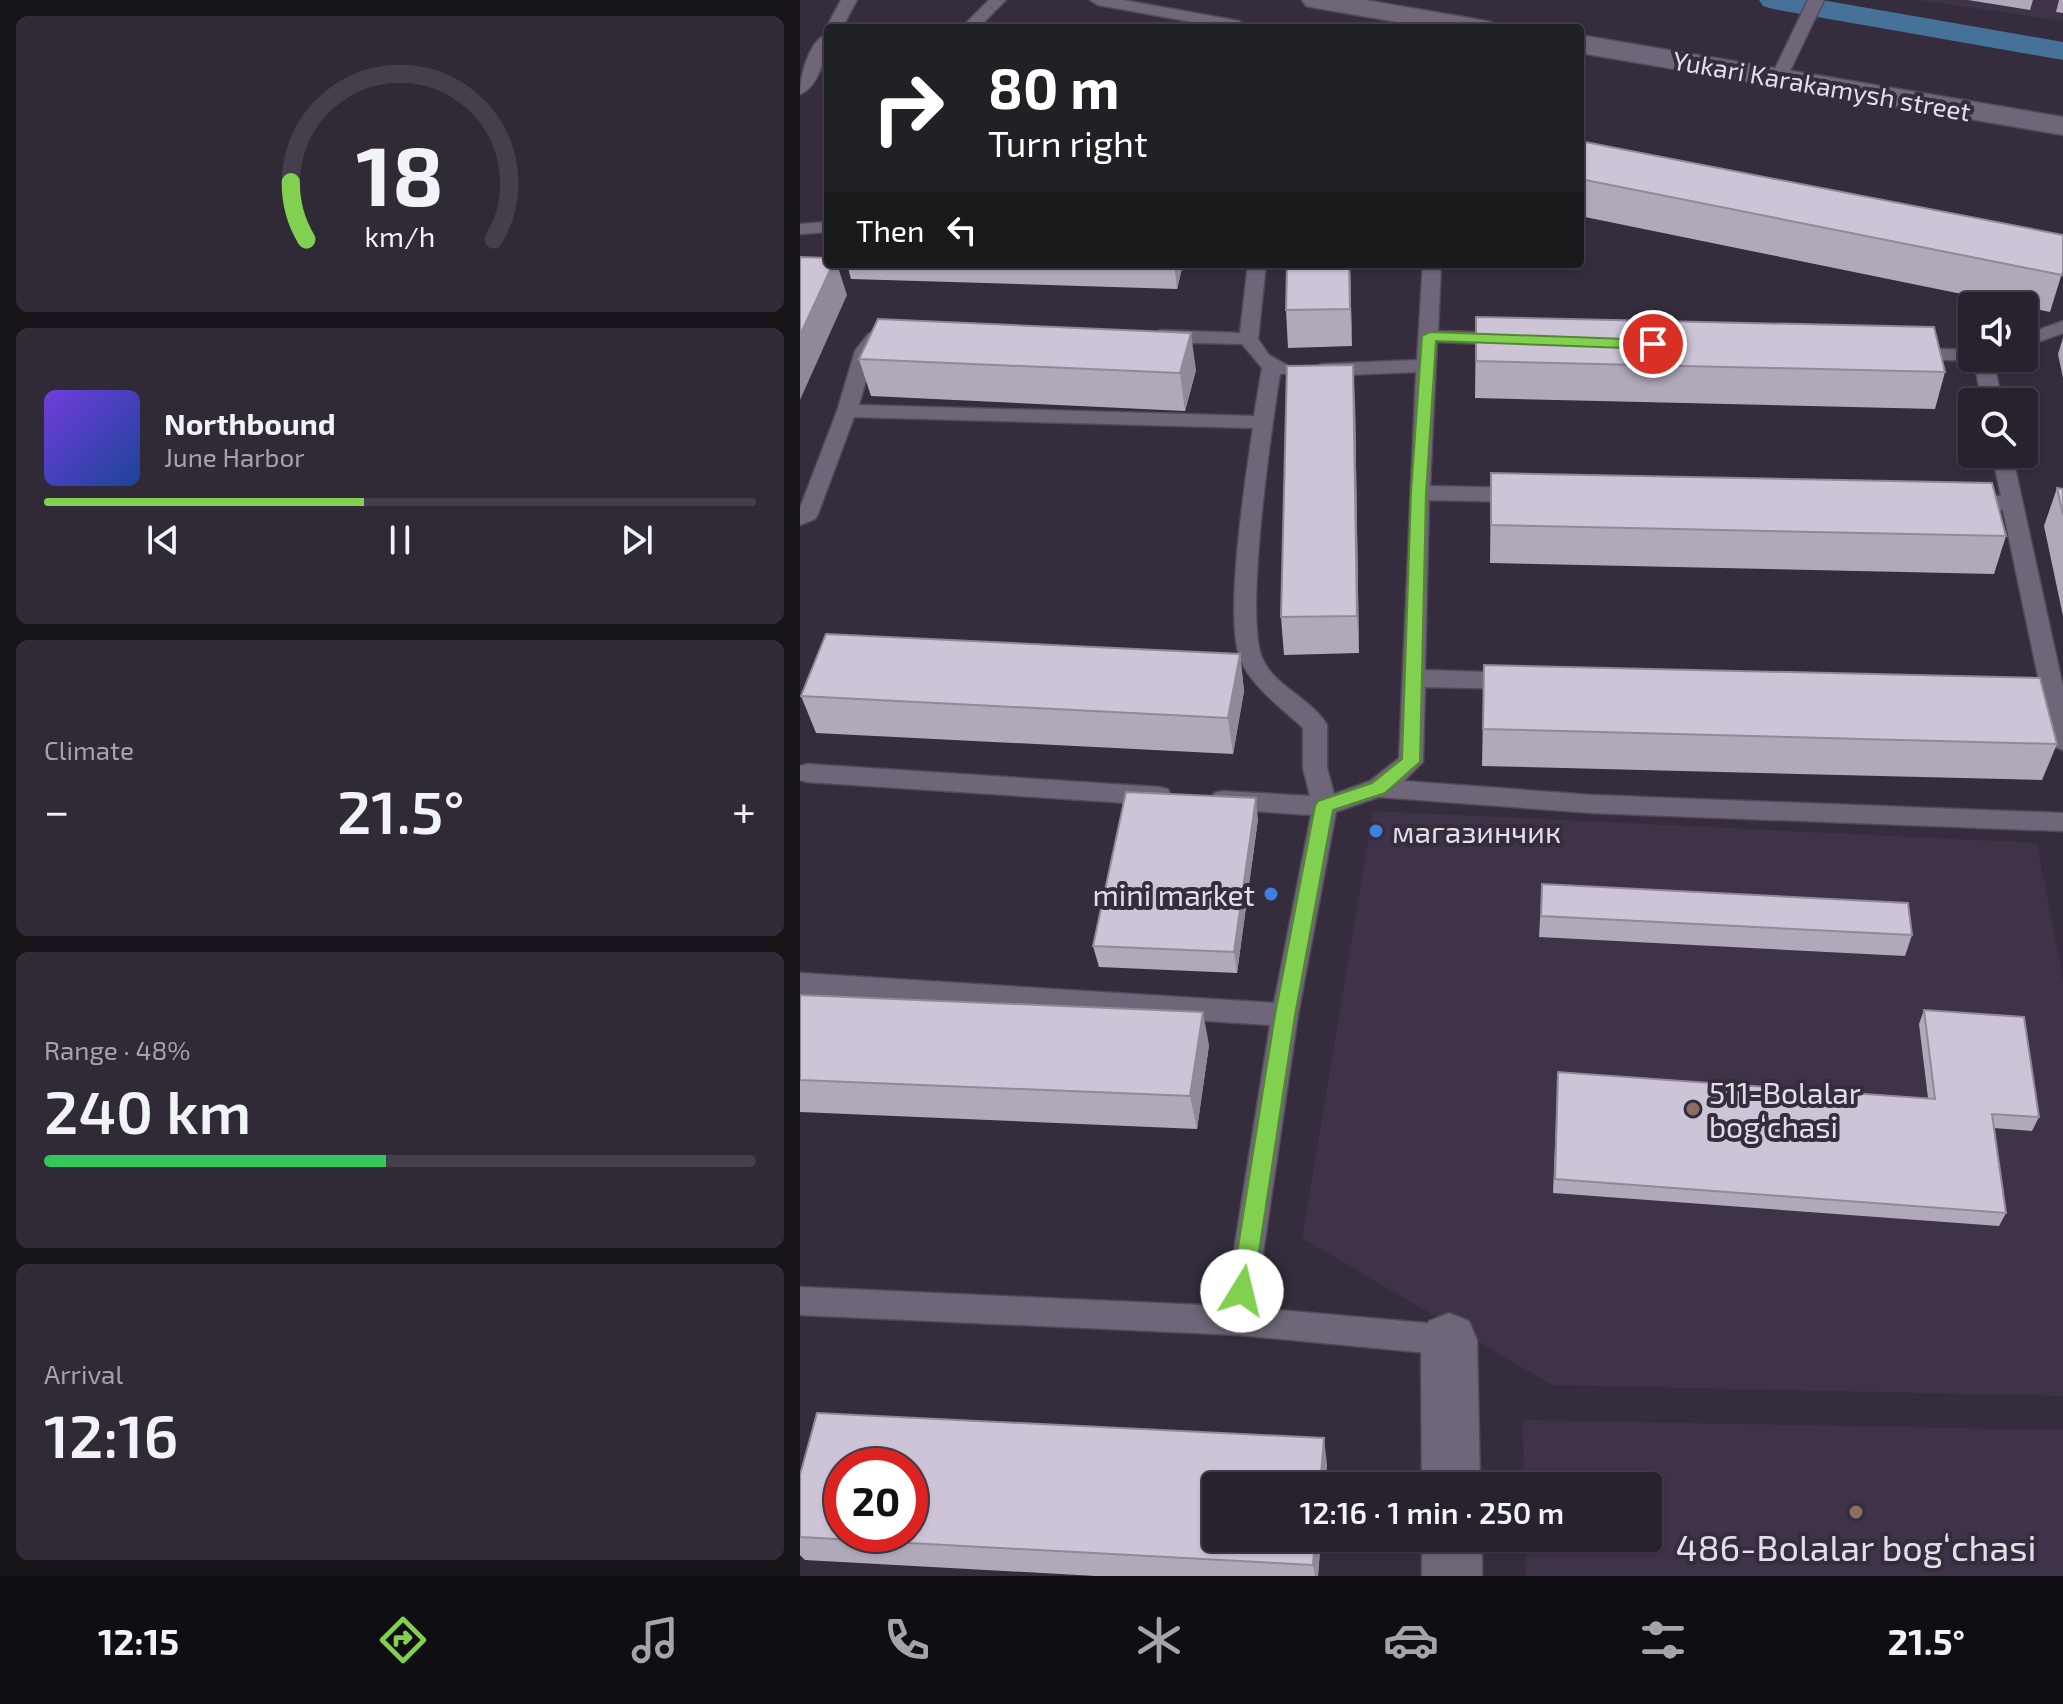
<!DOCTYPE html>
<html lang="en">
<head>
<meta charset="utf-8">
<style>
  :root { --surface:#28222e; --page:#302a36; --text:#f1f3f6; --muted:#a5a4aa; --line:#443f4a; --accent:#81d050 }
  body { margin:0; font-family:"Exo 2",sans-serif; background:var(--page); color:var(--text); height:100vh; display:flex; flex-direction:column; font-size:30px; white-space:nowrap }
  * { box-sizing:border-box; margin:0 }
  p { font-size:26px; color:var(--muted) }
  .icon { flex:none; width:44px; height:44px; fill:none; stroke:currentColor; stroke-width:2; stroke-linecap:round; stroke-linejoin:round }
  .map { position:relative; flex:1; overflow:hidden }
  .side { display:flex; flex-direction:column; gap:16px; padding:16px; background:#161319; width:800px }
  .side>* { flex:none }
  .hud { position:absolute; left:24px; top:24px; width:760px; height:244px; border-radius:8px; box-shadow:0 2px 6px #0004,0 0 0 2px var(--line); background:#202124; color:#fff; overflow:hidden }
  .tools { position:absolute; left:1158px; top:292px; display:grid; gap:16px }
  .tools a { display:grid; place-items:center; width:80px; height:80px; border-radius:8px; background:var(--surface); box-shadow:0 2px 6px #0004,0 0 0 2px var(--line); font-size:40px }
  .speed { position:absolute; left:24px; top:1448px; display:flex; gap:16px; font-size:40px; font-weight:700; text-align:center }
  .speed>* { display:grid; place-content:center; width:104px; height:104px; border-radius:50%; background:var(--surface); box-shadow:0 2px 6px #0004,0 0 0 2px var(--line); line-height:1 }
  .speed .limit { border:12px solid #d22; background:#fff; color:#111 }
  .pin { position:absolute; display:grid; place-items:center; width:68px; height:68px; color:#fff; margin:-34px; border:4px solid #fff; border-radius:50%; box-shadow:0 2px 8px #0007 }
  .me { position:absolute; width:88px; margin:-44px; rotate:9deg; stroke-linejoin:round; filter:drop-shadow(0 0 6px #0008) }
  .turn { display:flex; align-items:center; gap:28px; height:168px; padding:0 32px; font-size:36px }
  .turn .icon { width:104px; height:104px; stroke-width:2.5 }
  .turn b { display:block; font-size:56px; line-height:68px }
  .then { display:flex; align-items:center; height:76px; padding:0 32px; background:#0003; gap:16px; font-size:30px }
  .big { font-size:60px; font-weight:600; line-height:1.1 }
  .side .tile { flex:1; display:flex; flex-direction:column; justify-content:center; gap:12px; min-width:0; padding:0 28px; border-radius:12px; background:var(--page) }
  .side .dial { align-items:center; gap:0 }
  .dial svg { height:208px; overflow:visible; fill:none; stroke:var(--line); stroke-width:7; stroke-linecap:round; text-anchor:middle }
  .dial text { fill:var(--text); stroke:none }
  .song { display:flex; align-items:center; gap:24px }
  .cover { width:96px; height:96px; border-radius:12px; background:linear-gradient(135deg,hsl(260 70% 55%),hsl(220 70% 35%)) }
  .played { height:8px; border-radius:4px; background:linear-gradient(90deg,var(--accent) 45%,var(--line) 45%) }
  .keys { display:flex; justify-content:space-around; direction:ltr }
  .heat { display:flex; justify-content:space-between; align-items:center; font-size:44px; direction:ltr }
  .charge { height:12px; border-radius:6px; background:linear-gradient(90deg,#34c759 48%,var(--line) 0) }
  .trip { position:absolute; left:402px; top:1472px; width:460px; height:80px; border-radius:8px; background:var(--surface); box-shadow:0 2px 6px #0004,0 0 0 2px var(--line); font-weight:600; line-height:80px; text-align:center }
  .tab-bar { display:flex; height:128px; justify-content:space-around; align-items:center; background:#100e12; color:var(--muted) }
  .tab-bar .icon { width:56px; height:56px }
  .tab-bar .current { color:var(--accent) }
  .tab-bar b { font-size:36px; color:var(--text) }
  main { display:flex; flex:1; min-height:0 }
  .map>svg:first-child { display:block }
</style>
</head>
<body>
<main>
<section class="side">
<div class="tile dial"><svg viewBox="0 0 100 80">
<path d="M14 69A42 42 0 1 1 86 69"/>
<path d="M14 69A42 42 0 0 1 8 47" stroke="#81d050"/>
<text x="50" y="56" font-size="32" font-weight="700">18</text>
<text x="50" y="72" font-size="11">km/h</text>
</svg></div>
<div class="tile">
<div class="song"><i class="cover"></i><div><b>Northbound</b><p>June Harbor</p></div></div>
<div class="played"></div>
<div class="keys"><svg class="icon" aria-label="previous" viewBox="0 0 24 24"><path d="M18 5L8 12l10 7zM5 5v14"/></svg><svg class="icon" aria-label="pause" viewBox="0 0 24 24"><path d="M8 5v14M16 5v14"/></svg><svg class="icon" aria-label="next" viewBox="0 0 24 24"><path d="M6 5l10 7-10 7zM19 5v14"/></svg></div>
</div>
<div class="tile"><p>Climate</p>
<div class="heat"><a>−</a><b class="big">21.5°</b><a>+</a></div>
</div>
<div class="tile"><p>Range · 48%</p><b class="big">240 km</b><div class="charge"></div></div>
<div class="tile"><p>Arrival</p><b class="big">12:16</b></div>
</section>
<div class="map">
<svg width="1263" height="1576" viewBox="0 0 1263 1576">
  <rect width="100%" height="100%" fill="#352d3d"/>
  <g fill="#3e3349">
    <polygon points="1117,0 1263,0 1263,21"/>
    <polygon points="573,811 1237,843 1263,981 1263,1396 752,1385 502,1238"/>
    <polygon points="723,1420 1263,1430 1263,1576 726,1576 725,1538 848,1538 848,1486 724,1486"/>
  </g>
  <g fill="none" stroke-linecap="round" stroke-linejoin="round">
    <polygon fill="#467199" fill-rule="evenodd" points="959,0 1022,0 1263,42 1263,60 973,9 963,6"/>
    <g stroke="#504a57" stroke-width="3">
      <g id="lane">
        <polygon points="41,0 57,0 42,28 28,30 26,28"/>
        <polygon points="189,0 206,0 178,28 161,28"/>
        <polygon points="290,0 323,0 439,21 447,26 425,28 298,5"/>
        <polygon points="1008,0 1024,0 987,77 985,80 973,80 971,77"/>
        <path d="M 28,33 C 28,52 19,87 0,94 C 0,75 9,41 28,33 Z"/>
        <polygon points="28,222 28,232 0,234 0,224"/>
        <path d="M 448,264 L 466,264 L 458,339 L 469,355 L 494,369 L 491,373 L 480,374 C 472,425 443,620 463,660 C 476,687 512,699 527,725 L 527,768 L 534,794 L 570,781 L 599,758 L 616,372 L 521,376 L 511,370 L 521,364 L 617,360 L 623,264 L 641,264 L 638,331 L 707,333 L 716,339 L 707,345 L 637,342 L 630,486 L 721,488 L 731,495 L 721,502 L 629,500 L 625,670 L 716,673 L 724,675 L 727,681 L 724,687 L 716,689 L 625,687 L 623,762 L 604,781 L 792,795 L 1263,813 L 1263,831 L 792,813 L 579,797 L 536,812 L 498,1015 L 455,1308 L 649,1325 L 660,1330 L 664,1340 L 660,1350 L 649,1355 L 438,1335 L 0,1315 L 0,1287 L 425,1306 L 470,1025 L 0,995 L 0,973 L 474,1003 L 511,815 L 423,809 L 414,807 L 411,800 L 414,793 L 423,791 L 510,796 L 503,768 L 503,728 C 482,708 453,688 441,661 C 423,620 446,477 453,428 L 54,417 L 18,514 L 15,519 L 0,525 L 0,508 L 37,411 L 55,351 L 68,334 L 75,332 L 84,338 L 74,352 L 59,405 L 454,416 L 462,368 L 442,344 L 360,342 L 351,336 L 360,330 L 440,333 Z"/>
        <polygon points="1263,321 1263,333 1224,347 1224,335"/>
        <polygon points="1108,348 1172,350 1172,358 1193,358 1202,402 1182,402 1174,361 1101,358 1098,354 1101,350"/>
        <polygon points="1192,454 1212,454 1263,687 1263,750 1255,747 1244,708 1205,704 1202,698 1205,692 1241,691 1203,510 1166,509 1156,502 1166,495 1201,496"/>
        <polygon points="7,764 359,787 368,789 371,796 368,803 359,805 7,782 0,780 0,766"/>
      </g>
    </g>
    <g stroke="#504a57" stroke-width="3">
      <g id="street">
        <polygon points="502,0 565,0 681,20 691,22 695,28 632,28 516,8 506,6"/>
        <polygon points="780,35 1263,117 1263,135 780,53"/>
        <polygon points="649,1313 669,1321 677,1340 680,1486 622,1486 621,1340 629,1321"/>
        <rect x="622" y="1538" width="60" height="38"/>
      </g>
    </g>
    <use href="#lane" fill="#6f6779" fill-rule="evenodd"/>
    <use href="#street" fill="#6f6779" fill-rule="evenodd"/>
  </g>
  <g fill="#b0a9ba">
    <polygon points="1168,0 1233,0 1230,10"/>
    <polygon points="1259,0 1263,0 1263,13 1256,12"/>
    <polygon points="780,141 1263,270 1250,312 780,216"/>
    <polygon points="47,264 383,264 377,289 51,279"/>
    <polygon points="550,264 552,346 488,348 486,310"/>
    <polygon points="676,317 1145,372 1135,409 675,398"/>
    <polygon points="1263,338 1263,378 1258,354"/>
    <polygon points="59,359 396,370 385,411 71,396"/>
    <polygon points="555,402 559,653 484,655 481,617"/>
    <polygon points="691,473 1206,536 1194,574 690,563"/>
    <polygon points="1257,488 1263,489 1263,616 1244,526"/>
    <polygon points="440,654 444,691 433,754 16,733 1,696"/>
    <polygon points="684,665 1257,744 1242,780 682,766"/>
    <polygon points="458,819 437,973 299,967 293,946"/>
    <polygon points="742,884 1112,935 1105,956 739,937"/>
    <polygon points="0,995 409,1045 397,1129 0,1112"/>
    <polygon points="1124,1010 1239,1117 1232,1131 1194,1128 1206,1213 1199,1226 753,1193 758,1072 1128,1098 1119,1024"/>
    <polygon points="527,1464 525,1486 416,1486 416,1538 521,1538 518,1576 296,1576 5,1560 0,1555 0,1475"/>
  </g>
  <g fill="#908997">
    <polygon points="33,264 37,264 47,295 0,400 0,335"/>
    <polygon points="374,264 383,264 377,289"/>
    <polygon points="549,264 550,264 552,346 550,309"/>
    <polygon points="391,333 396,370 385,411 380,373"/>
    <polygon points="553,365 555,402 559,653 557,616"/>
    <polygon points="440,654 444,691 433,754 428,718"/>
    <polygon points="456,798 458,819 437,973 434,952"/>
    <polygon points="403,1012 409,1045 397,1129 390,1096"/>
    <polygon points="524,1438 527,1464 525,1486 520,1486"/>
    <polygon points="515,1538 521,1538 518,1576 515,1576 513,1565"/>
  </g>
  <g fill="#cdc4d8" stroke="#908997" stroke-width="2" fill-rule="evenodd">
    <polygon points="780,141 1263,235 1263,270 1262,275 780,179"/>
    <polygon points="0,257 28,258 28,264 33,264 0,335"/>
    <polygon points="487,264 549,264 550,309 486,310"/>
    <polygon points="676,317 1134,327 1145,372 676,361"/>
    <polygon points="78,319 391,333 380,373 59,359"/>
    <polygon points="553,365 557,616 481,617 487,366"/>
    <polygon points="691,473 1192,483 1206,536 691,525"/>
    <polygon points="1257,488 1263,489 1263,515"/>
    <polygon points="26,634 440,654 428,718 1,696"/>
    <polygon points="684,665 1240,678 1257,744 683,729"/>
    <polygon points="326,792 456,798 434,952 293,946"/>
    <polygon points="742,884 1108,903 1112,935 741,916"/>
    <polygon points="0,995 403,1012 390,1096 0,1080"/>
    <polygon points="1124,1010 1224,1017 1239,1117 1192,1114 1206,1213 755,1179 758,1072 1135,1099"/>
    <path d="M 17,1413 L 524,1438 L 520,1486 L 416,1486 L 416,1538 L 515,1538 L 513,1565 L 0,1537 L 0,1475 ZM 42,1466 L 110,1466 L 110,1534 L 42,1534 Z"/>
  </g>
  <polygon fill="#81d050" stroke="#548734" stroke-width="2" points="630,332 853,340 860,344 853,349 636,341 626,493 620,762 585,793 533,810 495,1015 453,1291 450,1298 442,1301 434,1298 431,1291 475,1015 515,806 518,801 572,783 602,759 611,493 622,336"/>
  <g fill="#3f7fe0" stroke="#352d3d" stroke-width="3">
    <circle cx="576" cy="831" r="8"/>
    <circle cx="471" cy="894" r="8"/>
  </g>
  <g fill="#8d6e63" stroke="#352d3d" stroke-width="3">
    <circle cx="893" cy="1109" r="8"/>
    <circle cx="1056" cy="1512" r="8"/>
  </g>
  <g text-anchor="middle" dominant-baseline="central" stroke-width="8" stroke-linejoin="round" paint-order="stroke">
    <g font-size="26" fill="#e3dee9" stroke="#352d3d">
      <text transform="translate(1022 85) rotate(10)">Yukari Karakamysh street</text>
    </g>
    <g font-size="30" fill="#e3dee9" stroke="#352d3d" text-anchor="start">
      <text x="592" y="831">магазинчик</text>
      <text x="455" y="894" text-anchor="end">mini market</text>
      <text x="909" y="1092">511-Bolalar<tspan x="909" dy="34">bogʻchasi</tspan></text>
    </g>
    <g font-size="36" fill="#e3dee9" stroke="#352d3d">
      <text x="1056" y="1546">486-Bolalar bogʻchasi</text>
    </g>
  </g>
</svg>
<div class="tools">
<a><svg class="icon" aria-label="sound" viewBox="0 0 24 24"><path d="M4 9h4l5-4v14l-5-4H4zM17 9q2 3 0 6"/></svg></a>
<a><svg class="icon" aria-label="search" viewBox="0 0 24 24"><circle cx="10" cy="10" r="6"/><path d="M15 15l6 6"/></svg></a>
</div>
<div class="speed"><div class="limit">20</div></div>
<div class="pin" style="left:853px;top:344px;background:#d93025"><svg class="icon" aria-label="arrive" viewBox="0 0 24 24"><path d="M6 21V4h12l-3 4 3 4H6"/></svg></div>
<svg class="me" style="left:442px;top:1291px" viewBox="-20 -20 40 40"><circle r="19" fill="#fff"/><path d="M0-13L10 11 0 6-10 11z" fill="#81d050"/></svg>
<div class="trip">12:16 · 1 min · 250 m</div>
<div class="hud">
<div class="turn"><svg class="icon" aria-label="right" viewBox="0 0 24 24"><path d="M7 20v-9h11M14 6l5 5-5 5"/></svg><div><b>80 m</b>Turn right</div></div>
<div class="then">Then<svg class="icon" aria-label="left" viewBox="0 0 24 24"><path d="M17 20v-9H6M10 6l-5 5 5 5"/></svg></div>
</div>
</div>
</main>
<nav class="tab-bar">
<b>12:15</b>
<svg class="icon current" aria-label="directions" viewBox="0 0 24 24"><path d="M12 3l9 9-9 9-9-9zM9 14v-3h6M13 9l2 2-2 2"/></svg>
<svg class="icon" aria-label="music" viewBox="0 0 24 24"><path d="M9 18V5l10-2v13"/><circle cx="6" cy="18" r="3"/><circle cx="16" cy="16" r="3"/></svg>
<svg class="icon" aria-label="phone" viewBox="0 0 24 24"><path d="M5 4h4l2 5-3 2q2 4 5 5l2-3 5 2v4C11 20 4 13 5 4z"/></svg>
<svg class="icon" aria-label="climate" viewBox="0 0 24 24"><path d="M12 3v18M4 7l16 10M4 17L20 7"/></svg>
<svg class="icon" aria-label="car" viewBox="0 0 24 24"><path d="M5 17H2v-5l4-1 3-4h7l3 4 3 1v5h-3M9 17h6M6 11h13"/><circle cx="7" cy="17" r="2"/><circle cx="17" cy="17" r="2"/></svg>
<svg class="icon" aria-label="filters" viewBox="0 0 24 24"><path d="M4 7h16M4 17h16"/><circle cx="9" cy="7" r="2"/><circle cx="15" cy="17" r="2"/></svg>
<b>21.5°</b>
</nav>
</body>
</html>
